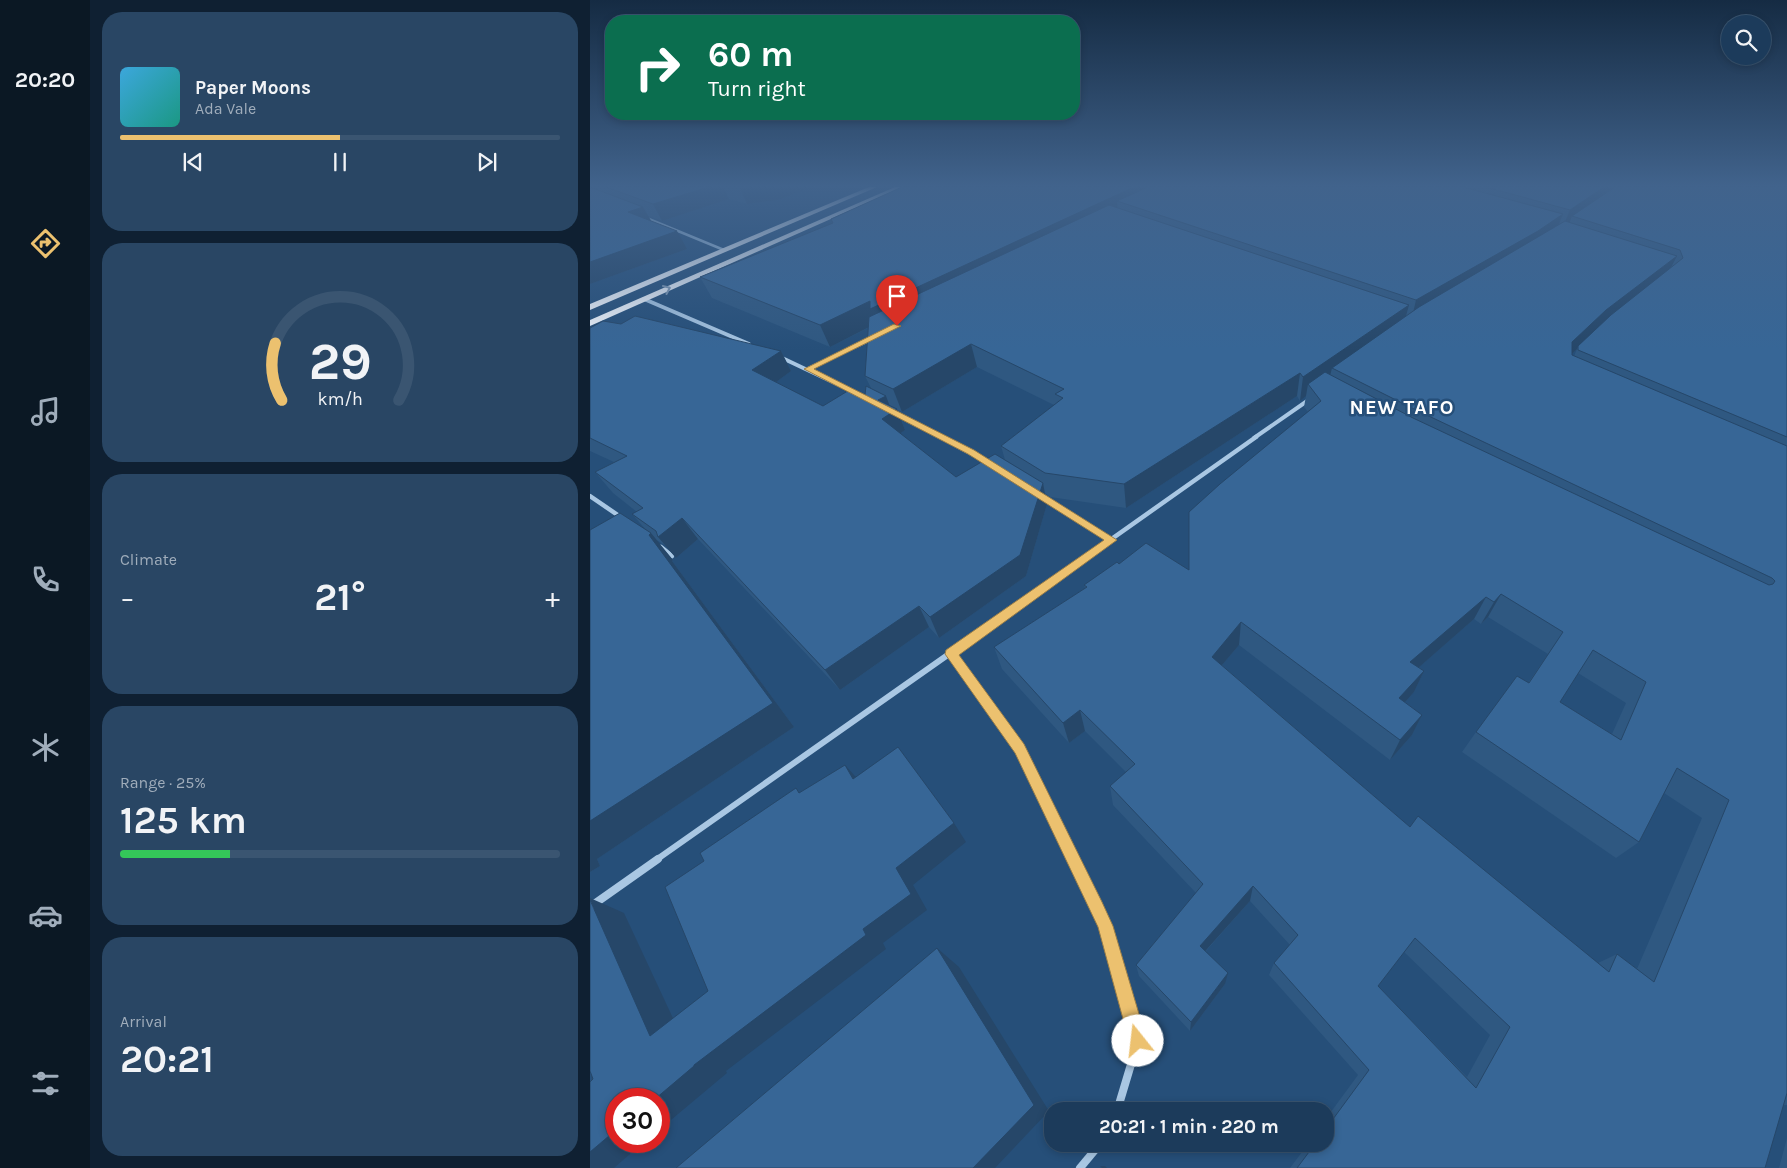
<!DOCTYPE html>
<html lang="en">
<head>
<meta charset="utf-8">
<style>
  :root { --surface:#1c3b5b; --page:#294664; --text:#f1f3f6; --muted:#a0adbb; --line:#3a5571; --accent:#ecc16f }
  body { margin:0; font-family:Karla,sans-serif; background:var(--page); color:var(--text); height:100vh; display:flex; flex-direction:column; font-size:19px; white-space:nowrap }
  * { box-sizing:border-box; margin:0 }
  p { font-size:16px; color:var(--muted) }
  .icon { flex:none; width:28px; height:28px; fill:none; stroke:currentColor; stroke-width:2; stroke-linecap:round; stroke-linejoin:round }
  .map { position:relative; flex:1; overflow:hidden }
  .side { display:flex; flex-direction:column; gap:12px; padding:12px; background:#0f2032; width:500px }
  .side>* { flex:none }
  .hud { position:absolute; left:15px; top:15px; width:475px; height:105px; border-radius:20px; box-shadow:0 2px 8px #0003,0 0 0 1px var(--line); background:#0b6e4f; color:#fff; overflow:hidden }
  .tools { position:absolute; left:1131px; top:15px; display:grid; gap:10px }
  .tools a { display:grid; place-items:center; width:50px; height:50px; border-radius:50%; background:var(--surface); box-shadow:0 2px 8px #0003,0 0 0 1px var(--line); font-size:25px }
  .speed { position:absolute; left:15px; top:1088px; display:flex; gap:10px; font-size:25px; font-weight:700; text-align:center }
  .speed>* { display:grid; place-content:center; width:65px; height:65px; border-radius:50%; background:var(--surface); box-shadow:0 2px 8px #0003,0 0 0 1px var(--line); line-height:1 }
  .speed .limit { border:8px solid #d22; background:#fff; color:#111 }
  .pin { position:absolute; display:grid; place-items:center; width:42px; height:42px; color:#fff; margin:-51px -21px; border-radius:50% 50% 50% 0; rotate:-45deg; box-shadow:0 0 5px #0007 }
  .pin .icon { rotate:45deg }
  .me { position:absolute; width:55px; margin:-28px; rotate:344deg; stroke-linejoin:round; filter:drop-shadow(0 0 4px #0008) }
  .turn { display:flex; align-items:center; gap:18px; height:105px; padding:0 20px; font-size:22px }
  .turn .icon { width:65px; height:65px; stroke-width:2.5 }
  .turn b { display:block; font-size:35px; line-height:42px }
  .big { font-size:38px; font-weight:700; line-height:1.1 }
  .side .card { flex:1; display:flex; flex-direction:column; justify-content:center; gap:8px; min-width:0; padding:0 18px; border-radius:20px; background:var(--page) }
  .side .dial { align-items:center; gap:0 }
  .dial svg { height:130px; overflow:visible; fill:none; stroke:var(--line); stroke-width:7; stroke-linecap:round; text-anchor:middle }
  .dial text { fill:var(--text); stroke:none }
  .song { display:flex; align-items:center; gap:15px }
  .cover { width:60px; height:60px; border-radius:8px; background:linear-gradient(135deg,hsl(200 70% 55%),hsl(170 70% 35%)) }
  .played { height:5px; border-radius:2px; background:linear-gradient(90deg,var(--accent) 50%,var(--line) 50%) }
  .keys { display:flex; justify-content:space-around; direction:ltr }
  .heat { display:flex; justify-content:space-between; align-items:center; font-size:28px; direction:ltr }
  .charge { height:8px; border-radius:4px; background:linear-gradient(90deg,#34c759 25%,var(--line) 0) }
  .trip { position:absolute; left:454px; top:1102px; width:290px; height:50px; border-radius:20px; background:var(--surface); box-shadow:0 2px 8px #0003,0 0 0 1px var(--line); font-weight:700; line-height:50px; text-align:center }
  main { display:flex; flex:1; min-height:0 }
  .tab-bar { display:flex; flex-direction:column; width:90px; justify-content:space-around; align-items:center; background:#0b1824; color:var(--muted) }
  .tab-bar .icon { width:35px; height:35px }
  .tab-bar .current { color:var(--accent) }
  .tab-bar b { font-size:22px; color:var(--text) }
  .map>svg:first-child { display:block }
</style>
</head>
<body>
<main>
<nav class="tab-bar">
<b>20:20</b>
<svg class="icon current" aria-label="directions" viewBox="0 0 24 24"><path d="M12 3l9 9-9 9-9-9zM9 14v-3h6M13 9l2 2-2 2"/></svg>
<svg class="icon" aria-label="music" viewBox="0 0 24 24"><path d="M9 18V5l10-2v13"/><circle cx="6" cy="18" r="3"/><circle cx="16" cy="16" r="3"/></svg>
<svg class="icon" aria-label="phone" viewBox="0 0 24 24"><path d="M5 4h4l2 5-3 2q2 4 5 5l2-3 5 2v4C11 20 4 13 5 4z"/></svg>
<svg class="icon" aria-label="climate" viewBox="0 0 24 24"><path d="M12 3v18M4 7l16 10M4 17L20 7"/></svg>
<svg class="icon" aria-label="car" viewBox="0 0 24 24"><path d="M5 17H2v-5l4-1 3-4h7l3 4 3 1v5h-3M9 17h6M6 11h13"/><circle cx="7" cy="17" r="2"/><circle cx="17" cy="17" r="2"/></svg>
<svg class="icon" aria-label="filters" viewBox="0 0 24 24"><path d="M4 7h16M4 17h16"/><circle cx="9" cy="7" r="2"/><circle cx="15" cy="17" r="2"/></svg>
</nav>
<section class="side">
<div class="card">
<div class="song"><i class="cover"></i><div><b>Paper Moons</b><p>Ada Vale</p></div></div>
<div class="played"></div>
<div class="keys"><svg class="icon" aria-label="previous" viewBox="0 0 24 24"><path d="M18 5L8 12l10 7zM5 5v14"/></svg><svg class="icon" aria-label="pause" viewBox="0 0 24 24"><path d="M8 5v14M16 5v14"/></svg><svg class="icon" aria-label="next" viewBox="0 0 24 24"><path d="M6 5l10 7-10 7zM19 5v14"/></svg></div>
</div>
<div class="card dial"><svg viewBox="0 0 100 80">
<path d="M14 69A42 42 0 1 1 86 69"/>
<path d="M14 69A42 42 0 0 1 10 34" stroke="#ecc16f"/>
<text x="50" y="56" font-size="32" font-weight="700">29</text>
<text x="50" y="72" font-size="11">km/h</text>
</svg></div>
<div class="card"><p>Climate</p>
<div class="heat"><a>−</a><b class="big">21°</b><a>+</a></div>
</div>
<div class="card"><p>Range · 25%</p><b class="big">125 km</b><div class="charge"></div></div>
<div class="card"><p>Arrival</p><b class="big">20:21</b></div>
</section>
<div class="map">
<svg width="1197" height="1168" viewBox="0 0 1197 1168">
  <rect width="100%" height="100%" fill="#264f79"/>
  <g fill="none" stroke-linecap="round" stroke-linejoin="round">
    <polyline stroke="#a9c7e3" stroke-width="2.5" points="54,217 134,250"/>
    <g stroke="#a9c7e3" stroke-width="4">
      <polyline points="54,299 159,344"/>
      <polyline points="190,357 264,392"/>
      <polyline points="218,369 283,338"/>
      <polyline points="305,413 353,438"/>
      <polyline points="664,438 720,399"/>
    </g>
    <g stroke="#a9c7e3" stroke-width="4.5">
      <polyline points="351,437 399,463"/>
      <polyline points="450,495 522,540"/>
      <polyline points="0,496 32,518"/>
      <polyline points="71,547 82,556"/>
      <polyline points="404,622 666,437"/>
    </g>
    <g stroke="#a9c7e3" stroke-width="6">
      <polyline points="361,654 429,749 483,860"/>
      <polyline points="66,860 406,621"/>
    </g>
    <g stroke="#a9c7e3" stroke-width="8">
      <polyline points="483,859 515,925 548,1041 527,1111"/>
      <polyline points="0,907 68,859"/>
      <polyline points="490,1168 510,1144"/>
    </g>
    <g fill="#f4f8fe" fill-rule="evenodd">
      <polygon points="279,187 287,187 0,310 0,304"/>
      <polygon points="305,187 313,187 0,326 0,320"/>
    </g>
  </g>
  <g fill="#2f5881" fill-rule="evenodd">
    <polygon points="0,187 222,187 188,200 157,204 139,199 72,221 58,216 61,221 97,249 0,284"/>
    <path d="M 312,187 L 1197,187 L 1197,1105 L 1193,1105 L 1175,1168 L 700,1168 L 718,1144 L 735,1144 L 735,1120 L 768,1075 L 679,975 L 684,963 L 700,945 L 660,901 L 616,951 L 635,984 L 600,1031 L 549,976 L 546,965 L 606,893 L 523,805 L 520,786 L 536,772 L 495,731 L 479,743 L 412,669 L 404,647 L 495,588 L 494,585 L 529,564 L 599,570 L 718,412 L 714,407 L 716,396 L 710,401 L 707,396 L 536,508 L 460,497 L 455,493 L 457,504 L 436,576 L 349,638 L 339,627 L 250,690 L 108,539 L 86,558 L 76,546 L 65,539 L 83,560 L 82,561 L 204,727 L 7,859 L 10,866 L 0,872 L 0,530 L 57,531 L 42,514 L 47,512 L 23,493 L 5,472 L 24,462 L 0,451 L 0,328 L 191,351 L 201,371 L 186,382 L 233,406 L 275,395 L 281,388 L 275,376 L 278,328 L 240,347 L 122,298 L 110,277 L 243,223 ZM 987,349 L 984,356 L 982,355 L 982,354 ZM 387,367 L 464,405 L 411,446 L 415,460 L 366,477 L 310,433 L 315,430 L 308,410 L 312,412 ZM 898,617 L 958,654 L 938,683 L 886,732 L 872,752 L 1026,858 L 1049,842 L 1074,793 L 1112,818 L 1047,969 L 1027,954 L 1008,963 L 820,827 L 632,665 L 649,645 L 800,760 L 822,735 L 832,715 L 815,702 L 824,692 L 834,671 L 829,667 L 884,619 L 891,624 ZM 988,673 L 1036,703 L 1022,734 L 970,702 ZM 814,952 L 900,1035 L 877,1077 L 788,986 Z"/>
    <polygon points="1197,1138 1197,1168 1189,1168"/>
  </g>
  <g fill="#264769">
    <polygon points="119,187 133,187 139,199 72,221 63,204"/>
    <polygon points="159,187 222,187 188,200 157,204 150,188"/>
    <polygon points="544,187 584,187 527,201 528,214 285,324 240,347 230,325 280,301"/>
    <polygon points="1014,187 1034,187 982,216 979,224 972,229 980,210"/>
    <polygon points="53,207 63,224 38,212"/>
    <polygon points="973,214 965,234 821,322 826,300"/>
    <polygon points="87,231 97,249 0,284 0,262"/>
    <polygon points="1087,256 1076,277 988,346 987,349 971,365 982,342 1016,310"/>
    <polygon points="819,305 813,327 742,368 739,380 718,384 716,396 710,401 713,377"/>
    <polygon points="381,344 387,367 312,412 303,389"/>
    <polygon points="191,351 201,371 174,391 162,370"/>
    <polygon points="710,373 707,396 536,508 534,484"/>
    <polygon points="296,396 302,412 307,409 315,430 300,440 292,419 288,400"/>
    <polygon points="453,483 457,504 436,576 349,638 340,617"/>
    <polygon points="92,518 108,539 86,558 68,537"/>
    <polygon points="61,533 83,560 82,561 204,727 7,859 10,866 0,872 0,821 59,535"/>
    <polygon points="911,594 898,617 891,624 904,602"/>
    <polygon points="896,597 884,619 811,683 820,662"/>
    <polygon points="329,606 339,627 250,690 235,670"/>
    <polygon points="651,622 649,645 621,678 622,657"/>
    <polygon points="834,671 824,692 800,719 809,698"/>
    <polygon points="490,710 495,731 479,743 473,723"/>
    <polygon points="832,715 822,735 800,760 810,740"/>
    <polygon points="255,765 273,785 263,779"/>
    <polygon points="364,823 376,842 323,885 337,910 293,943 296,949 136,1071 137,1073 69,1130 69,1099 65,1099 104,1065 273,929 306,868"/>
    <polygon points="663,886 660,901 609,958 610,946"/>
    <polygon points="0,898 34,913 95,1044 60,1036 0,900"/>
    <polygon points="347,948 369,967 459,1111 405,1168 383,1168"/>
    <polygon points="638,973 635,984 600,1031 601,1022"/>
    <polygon points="26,1130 26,1141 55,1141 24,1168 0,1168 0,1152"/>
    <polygon points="510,1166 515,1166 517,1168 512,1168"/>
  </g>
  <g fill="#376696" stroke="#264769" fill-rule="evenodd">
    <polygon points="0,187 53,207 38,212 87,231 0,262"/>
    <polygon points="16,187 119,187 63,204"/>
    <polygon points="312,187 544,187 280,309 280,301 230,325 110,277 243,223 241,219"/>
    <polygon points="558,187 873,187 973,214 948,231 826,300 527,201"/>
    <polygon points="896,187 1014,187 980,210"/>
    <polygon points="1025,187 1197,187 1197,437 988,350 988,346 1021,315 1093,258 1090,250 982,216"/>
    <polygon points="519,205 819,305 713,377 710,373 534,484 455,473 411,446 473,398 465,394 474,389 381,344 303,389 275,376 279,317"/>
    <path d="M 975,221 L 1087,256 L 1016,310 L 982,342 L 982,355 L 1197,446 L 1197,1093 L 1175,1168 L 707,1168 L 725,1144 L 735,1144 L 735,1130 L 779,1070 L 684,963 L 708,935 L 663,886 L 610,946 L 638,973 L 601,1022 L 546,965 L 613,884 L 520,786 L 545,764 L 490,710 L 473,723 L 404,647 L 497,587 L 494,585 L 527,562 L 529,564 L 556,543 L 599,570 L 599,512 L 630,484 L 731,401 L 718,384 L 735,372 L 823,418 L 1179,585 L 1183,584 L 1185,581 L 1182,578 L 826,410 L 742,368 L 829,307 ZM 911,594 L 973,632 L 939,683 L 927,676 L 886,732 L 1049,842 L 1087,768 L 1139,800 L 1064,982 L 1027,954 L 1019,972 L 828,816 L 820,827 L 622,657 L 651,622 L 810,740 L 832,715 L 809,698 L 834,671 L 820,662 L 896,597 L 904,602 ZM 1003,650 L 1056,682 L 1031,740 L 970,702 ZM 825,938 L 920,1027 L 886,1088 L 788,986 Z"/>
    <polygon points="45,316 191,351 162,370 233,406 261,389 275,395 276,386 296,396 288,400 307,409 292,419 366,477 405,454 453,483 430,555 340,617 329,606 235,670 92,518 68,537 66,531 42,514 53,508 5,472 37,456 0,438 0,328 13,321 31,324"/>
    <polygon points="30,513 61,533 59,535 183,703 0,821 0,530"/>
    <polygon points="308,747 364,823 306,868 321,894 273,929 276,935 104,1065 104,1066 65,1099 26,1099 26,1130 0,1152 0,1082 3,1079 0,1071 0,900 60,1036 118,991 75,887 114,861 110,853 206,788 209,793 255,765 263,779"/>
    <polygon points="347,948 444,1105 383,1168 86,1168"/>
  </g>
  <defs><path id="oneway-chevron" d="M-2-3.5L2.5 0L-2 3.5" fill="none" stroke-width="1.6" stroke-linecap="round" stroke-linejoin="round" transform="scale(1.25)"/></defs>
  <use stroke="#839bb5" href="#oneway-chevron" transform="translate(77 289) rotate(-24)"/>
  <linearGradient id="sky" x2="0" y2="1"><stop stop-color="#152b43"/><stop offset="0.53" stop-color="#41638c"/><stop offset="1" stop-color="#41638c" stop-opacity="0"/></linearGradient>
  <rect width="1197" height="350" fill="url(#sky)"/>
  <polygon fill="#ecc16f" stroke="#997d48" points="304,324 311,326 224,369 384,450 527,540 369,655 434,744 512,902 523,926 557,1041 555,1047 548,1050 542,1047 539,1041 508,927 425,753 355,654 356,650 514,540 378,454 214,369"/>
  <g text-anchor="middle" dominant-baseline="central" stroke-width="5" stroke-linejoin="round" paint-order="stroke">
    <g font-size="20" font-weight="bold" letter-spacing="1" fill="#fff" stroke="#264f79">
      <text x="812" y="407">NEW TAFO</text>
    </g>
  </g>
</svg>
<div class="tools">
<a><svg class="icon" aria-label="search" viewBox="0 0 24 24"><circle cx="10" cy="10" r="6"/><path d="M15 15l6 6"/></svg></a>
</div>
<div class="speed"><div class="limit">30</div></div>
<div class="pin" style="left:307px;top:326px;background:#d93025"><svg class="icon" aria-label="arrive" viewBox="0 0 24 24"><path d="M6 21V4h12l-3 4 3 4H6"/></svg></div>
<svg class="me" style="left:548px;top:1041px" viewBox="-20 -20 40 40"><circle r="19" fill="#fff"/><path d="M0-13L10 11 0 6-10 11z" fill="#ecc16f"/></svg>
<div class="trip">20:21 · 1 min · 220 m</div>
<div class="hud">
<div class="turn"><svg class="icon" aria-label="right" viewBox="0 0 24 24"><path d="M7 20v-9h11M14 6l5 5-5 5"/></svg><div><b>60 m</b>Turn right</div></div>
</div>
</div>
</main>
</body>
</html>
